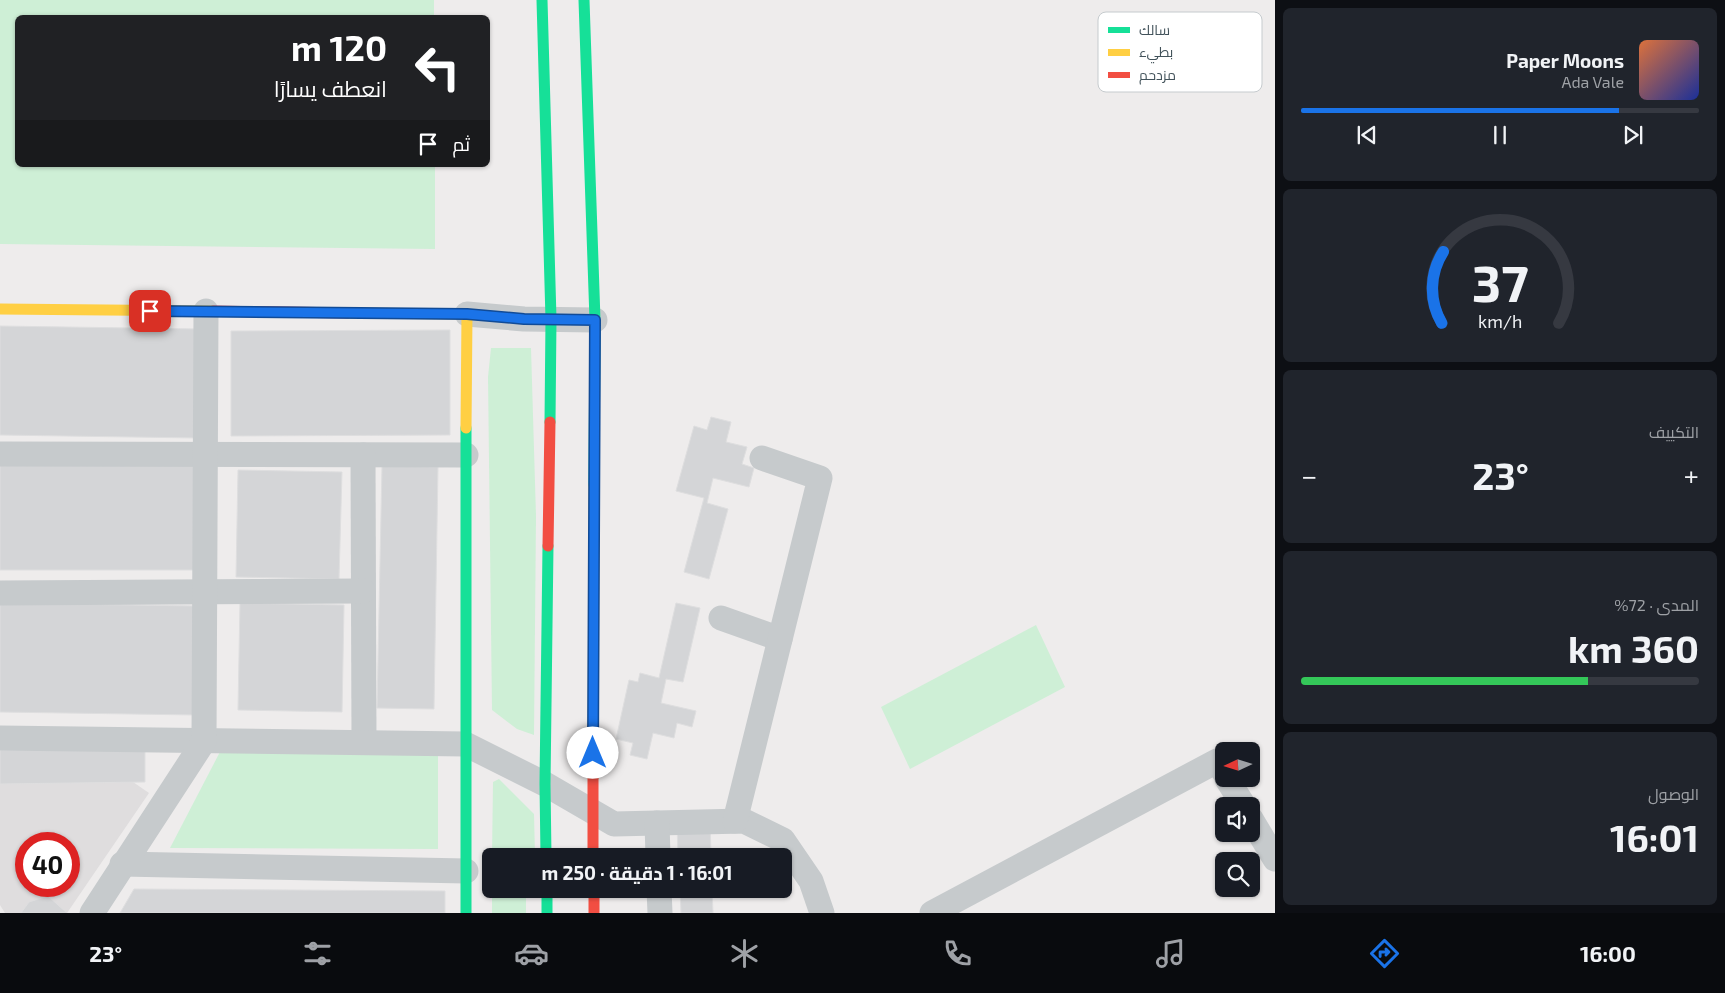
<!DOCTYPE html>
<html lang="ar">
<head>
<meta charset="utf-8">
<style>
  :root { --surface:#171b24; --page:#20242c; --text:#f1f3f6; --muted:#9ea1a6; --line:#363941; --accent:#1a73e8 }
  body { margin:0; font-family:"Exo 2",Cairo,sans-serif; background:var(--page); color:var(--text); direction:rtl; height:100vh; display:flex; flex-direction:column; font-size:19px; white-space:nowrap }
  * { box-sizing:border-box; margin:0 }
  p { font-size:16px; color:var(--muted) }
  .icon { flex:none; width:28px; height:28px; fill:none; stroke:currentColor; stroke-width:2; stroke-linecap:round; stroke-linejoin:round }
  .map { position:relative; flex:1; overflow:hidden; direction:ltr }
  .panel { display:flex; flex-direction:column; gap:8px; padding:8px; background:#0d0f14; width:450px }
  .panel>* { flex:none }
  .hud { position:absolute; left:15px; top:15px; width:475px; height:152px; border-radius:8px; box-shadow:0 1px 4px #0004; direction:rtl; background:#202124; color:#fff; overflow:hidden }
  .needle { width:32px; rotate:266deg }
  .buttons { position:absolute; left:1215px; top:742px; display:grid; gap:10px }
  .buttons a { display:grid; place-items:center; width:45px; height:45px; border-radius:8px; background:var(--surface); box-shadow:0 1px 4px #0004; font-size:25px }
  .speed { position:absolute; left:15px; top:832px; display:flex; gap:10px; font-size:25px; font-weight:700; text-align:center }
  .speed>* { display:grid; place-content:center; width:65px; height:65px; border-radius:50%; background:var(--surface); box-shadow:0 1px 4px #0004; line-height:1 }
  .speed .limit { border:8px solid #d22; background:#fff; color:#111 }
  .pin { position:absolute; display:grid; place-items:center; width:42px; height:42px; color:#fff; margin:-21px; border-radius:10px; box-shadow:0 2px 8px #0006 }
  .me { position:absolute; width:55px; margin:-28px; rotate:0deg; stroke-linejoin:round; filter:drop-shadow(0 0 4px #0008) }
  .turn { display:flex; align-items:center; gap:18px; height:105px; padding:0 20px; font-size:22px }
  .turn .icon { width:65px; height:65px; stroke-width:2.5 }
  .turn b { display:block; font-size:35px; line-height:42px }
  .then { display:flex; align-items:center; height:48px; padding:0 20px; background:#0003; gap:10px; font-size:19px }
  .big { font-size:38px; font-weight:700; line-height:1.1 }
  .panel .card { flex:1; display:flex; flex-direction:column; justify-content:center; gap:8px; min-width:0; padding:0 18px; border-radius:8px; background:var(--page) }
  .panel .dial { align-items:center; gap:0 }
  .dial svg { height:130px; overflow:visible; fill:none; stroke:var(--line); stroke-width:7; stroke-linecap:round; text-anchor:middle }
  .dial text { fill:var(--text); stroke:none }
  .song { display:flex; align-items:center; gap:15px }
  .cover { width:60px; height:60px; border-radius:8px; background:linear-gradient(135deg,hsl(20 70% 55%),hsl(230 70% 35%)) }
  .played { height:5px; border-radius:2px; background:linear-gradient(90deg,var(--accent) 80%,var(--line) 80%) }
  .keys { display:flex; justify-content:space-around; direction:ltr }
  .heat { display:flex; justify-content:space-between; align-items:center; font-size:28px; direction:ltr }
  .charge { height:8px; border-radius:4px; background:linear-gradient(90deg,#34c759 72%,var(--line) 0) }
  .trip { position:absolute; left:482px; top:848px; width:310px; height:50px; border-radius:8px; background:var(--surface); box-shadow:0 1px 4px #0004; font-weight:700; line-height:50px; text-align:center; direction:rtl }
  .dock { display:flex; height:80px; justify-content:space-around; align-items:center; background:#090b0e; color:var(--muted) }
  .dock .icon { width:35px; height:35px }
  .dock .current { color:var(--accent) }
  .dock b { font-size:22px; color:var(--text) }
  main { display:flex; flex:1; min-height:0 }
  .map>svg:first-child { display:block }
</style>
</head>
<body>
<main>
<section class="panel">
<div class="card">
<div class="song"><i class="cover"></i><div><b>Paper Moons</b><p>Ada Vale</p></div></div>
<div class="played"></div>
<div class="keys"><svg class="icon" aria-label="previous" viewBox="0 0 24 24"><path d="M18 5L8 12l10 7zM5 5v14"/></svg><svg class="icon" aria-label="pause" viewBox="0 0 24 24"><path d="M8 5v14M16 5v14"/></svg><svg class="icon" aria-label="next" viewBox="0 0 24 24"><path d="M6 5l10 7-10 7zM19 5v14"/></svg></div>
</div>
<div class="card dial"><svg viewBox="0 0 100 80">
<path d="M14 69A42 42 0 1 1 86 69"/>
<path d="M14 69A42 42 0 0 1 15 25" stroke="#1a73e8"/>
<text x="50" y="56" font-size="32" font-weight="700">37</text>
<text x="50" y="72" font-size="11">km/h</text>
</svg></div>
<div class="card"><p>التكييف</p>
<div class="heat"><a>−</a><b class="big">23°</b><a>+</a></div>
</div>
<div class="card"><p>المدى · 72%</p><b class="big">360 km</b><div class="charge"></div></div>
<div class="card"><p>الوصول</p><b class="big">16:01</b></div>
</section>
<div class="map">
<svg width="1275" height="913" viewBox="0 0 1275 913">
  <rect width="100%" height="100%" fill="#eeecec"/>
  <path fill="#dfddde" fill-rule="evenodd" d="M 145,748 L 145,782 L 133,782 L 149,793 L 67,913 L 5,913 L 0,905 L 0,750 ZM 26,844 L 69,844 L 69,886 L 26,886 Z"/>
  <g fill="#ceefd6">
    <polygon points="0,0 434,0 434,18 18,18 18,165 435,165 435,249 0,244"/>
    <polygon points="491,348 531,348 536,516 534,735 517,729 492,710 488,377"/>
    <polygon points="1036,625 1065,687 910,769 881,707"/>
    <polygon points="222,748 438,749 438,849 170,848"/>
    <polygon points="499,779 534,814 535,856 492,856 493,782"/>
    <rect x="492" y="889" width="34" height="24"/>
  </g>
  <g fill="#d4d5d7" stroke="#dededf">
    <polygon points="0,326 199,329 197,438 0,435"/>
    <polygon points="450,330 450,435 231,436 231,331"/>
    <polygon points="711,417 731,422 726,442 747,447 742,464 754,468 749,487 713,478 707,503 728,509 709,579 684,572 704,498 676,491 694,426 707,430"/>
    <polygon points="197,461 198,570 0,570 0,462"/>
    <polygon points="382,466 438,467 434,709 377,708"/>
    <polygon points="238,470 342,472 339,579 236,577"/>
    <polygon points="0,603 198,606 196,715 0,712"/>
    <polygon points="240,603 344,605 342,712 238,710"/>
    <polygon points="676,603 700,608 683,682 666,679 661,703 696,711 692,727 677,723 674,738 653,733 647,759 630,755 633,743 616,739 629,680 638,682 640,673 659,678"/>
    <polygon points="145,748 145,782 0,784 0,750"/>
    <polygon points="710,822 711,856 678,856 677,823"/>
    <polygon points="134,889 445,891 445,913 120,913"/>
    <polygon points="680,889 712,889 713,913 681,913"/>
    <polygon points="48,896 67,913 21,913 29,902"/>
  </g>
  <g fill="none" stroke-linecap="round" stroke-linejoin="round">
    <g stroke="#c6cacc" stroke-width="25">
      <polyline points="467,314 524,319 595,320"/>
      <polyline points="0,454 466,455"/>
      <polyline points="363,455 364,742"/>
      <polyline points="0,593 363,591"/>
      <polyline points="721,618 780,639"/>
      <polyline points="0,738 465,744 545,784 614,824 744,821 783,840 811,881 822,913"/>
      <polyline points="1227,779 1244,806"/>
      <polyline points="1251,819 1275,859"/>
      <polyline points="735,821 820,478 762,458"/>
      <polyline points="657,823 658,856"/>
      <polyline points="122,864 466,871"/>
      <polyline points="659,889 660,913"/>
      <polyline points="92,913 204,741 206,311"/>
      <polyline points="932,913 1217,761 1224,772"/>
    </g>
    <g stroke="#16e098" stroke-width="11">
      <polyline points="542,0 551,319 550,422"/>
      <polyline points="584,0 595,320 594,485"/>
      <polyline points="546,856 545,784 548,546"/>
      <polyline points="547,889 547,913"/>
      <polyline points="466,913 466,428"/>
    </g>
    <g stroke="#ffcf43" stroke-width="11">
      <polyline points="0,309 213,311"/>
      <polyline points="347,313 467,314 466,428"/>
      <polyline points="593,777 594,485"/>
    </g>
    <g stroke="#f24e42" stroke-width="11">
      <polyline points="213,311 347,313"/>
      <polyline points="548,546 550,422"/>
      <polyline points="593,856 593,777"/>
      <polyline points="594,889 594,913"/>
    </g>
  </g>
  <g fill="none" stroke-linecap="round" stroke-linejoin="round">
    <g stroke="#114b97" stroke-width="12">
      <polyline id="route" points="150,311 467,314 524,319 595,320 593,753"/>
    </g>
    <use href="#route" stroke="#1a73e8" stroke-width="9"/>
  </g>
  <rect x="1098" y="12" width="164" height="80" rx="8" fill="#fff" stroke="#c6cbce" stroke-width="1"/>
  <rect x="1108" y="27" width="22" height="6" fill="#16e098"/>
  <rect x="1108" y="49" width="22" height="7" fill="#ffcf43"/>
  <rect x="1108" y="72" width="22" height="6" fill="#f24e42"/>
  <g font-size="14" fill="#42525a">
    <text x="1139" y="35">سالك</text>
    <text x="1139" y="57">بطيء</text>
    <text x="1139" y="80">مزدحم</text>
  </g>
</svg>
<div class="buttons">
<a><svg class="needle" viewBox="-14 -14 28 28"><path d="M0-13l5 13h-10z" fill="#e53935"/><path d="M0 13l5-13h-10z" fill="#9ea1a6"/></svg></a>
<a><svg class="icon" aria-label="sound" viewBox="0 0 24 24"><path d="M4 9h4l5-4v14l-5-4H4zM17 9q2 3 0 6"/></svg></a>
<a><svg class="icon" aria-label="search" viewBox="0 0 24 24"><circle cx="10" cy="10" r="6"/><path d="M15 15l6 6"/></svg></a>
</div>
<div class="speed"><div class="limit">40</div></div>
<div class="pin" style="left:150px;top:311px;background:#d93025"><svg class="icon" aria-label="arrive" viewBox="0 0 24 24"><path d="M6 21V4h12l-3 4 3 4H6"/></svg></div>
<svg class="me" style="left:593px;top:753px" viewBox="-20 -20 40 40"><circle r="19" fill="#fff"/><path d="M0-13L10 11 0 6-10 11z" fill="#1a73e8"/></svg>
<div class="trip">16:01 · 1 دقيقة · 250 m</div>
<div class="hud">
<div class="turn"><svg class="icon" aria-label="left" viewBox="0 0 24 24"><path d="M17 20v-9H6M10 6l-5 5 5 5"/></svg><div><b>120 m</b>انعطف يسارًا</div></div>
<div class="then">ثم<svg class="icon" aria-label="arrive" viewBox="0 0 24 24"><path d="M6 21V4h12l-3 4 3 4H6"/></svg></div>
</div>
</div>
</main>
<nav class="dock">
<b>16:00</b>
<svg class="icon current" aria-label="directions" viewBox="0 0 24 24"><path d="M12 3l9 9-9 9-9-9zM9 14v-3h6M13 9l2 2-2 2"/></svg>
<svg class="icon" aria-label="music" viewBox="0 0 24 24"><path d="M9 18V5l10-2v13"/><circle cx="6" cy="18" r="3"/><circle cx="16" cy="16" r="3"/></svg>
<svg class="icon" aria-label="phone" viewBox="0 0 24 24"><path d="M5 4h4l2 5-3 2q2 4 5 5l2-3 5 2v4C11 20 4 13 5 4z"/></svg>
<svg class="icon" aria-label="climate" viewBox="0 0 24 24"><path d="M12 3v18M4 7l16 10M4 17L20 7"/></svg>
<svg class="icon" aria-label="car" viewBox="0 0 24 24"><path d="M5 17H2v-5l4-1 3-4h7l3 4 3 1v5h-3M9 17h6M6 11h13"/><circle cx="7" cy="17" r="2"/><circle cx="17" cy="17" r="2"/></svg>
<svg class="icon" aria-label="filters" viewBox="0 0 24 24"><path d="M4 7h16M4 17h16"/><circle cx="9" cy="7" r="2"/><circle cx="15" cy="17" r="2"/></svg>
<b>23°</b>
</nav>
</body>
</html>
